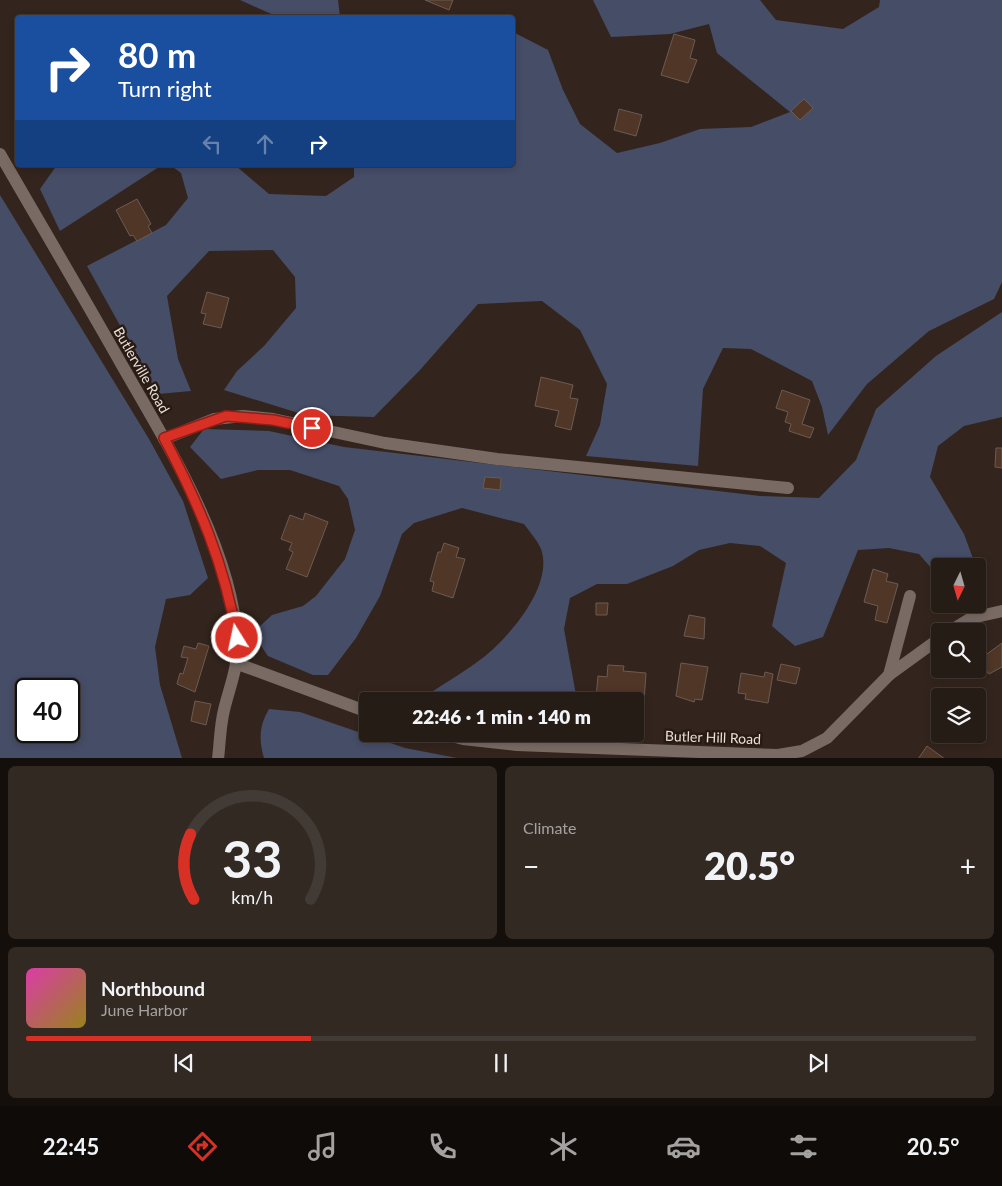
<!DOCTYPE html>
<html lang="en">
<head>
<meta charset="utf-8">
<style>
  :root { --surface:#261c16; --page:#322923; --text:#f1f3f6; --muted:#a4a1a1; --line:#423a35; --accent:#d93025 }
  body { margin:0; font-family:Lato,sans-serif; background:var(--page); color:var(--text); height:100vh; display:flex; flex-direction:column; font-size:19px; white-space:nowrap }
  * { box-sizing:border-box; margin:0 }
  p { font-size:16px; color:var(--muted) }
  .icon { flex:none; width:28px; height:28px; fill:none; stroke:currentColor; stroke-width:2; stroke-linecap:round; stroke-linejoin:round }
  .map { position:relative; height:758px; overflow:hidden }
  .drawer { display:flex; flex-direction:column; gap:8px; padding:8px; background:#150f0c; flex:1 }
  .drawer>* { flex:none }
  .banner { position:absolute; left:15px; top:15px; width:500px; height:152px; border-radius:5px; box-shadow:0 2px 8px #0003,0 0 0 1px var(--line); background:#1a4fa0; color:#fff; overflow:hidden }
  .needle { width:32px; rotate:185deg }
  .buttons { position:absolute; left:931px; top:558px; display:grid; gap:10px }
  .buttons a { display:grid; place-items:center; width:55px; height:55px; border-radius:5px; background:var(--surface); box-shadow:0 2px 8px #0003,0 0 0 1px var(--line); font-size:25px }
  .speed { position:absolute; left:15px; top:678px; display:flex; gap:10px; font-size:25px; font-weight:700; text-align:center }
  .speed>* { display:grid; place-content:center; width:65px; height:65px; border-radius:50%; background:var(--surface); box-shadow:0 2px 8px #0003,0 0 0 1px var(--line); line-height:1 }
  .speed .limit { border:2px solid #111; border-radius:8px; background:#fff; color:#111 }
  .pin { position:absolute; display:grid; place-items:center; width:42px; height:42px; color:#fff; margin:-21px; border:2px solid #fff; border-radius:50%; box-shadow:0 1px 5px #0007 }
  .me { position:absolute; width:55px; margin:-28px; rotate:350deg; stroke-linejoin:round; filter:drop-shadow(0 0 4px #0008) }
  .turn { display:flex; align-items:center; gap:18px; height:105px; padding:0 20px; font-size:22px }
  .turn .icon { width:65px; height:65px; stroke-width:2.5 }
  .turn b { display:block; font-size:35px; line-height:42px }
  .lanes { display:flex; align-items:center; height:48px; padding:0 20px; background:#0003; justify-content:center; gap:25px; direction:ltr }
  .lanes .off { opacity:.35 }
  .big { font-size:38px; font-weight:800; line-height:1.1 }
  .drawer .tile { flex:1; display:flex; flex-direction:column; justify-content:center; gap:8px; min-width:0; padding:0 18px; border-radius:8px; background:var(--page) }
  .drawer .dial { align-items:center; gap:0 }
  .dial svg { height:130px; overflow:visible; fill:none; stroke:var(--line); stroke-width:7; stroke-linecap:round; text-anchor:middle }
  .dial text { fill:var(--text); stroke:none }
  .song { display:flex; align-items:center; gap:15px }
  .cover { width:60px; height:60px; border-radius:8px; background:linear-gradient(135deg,hsl(320 70% 55%),hsl(50 70% 35%)) }
  .played { height:5px; border-radius:2px; background:linear-gradient(90deg,var(--accent) 30%,var(--line) 30%) }
  .keys { display:flex; justify-content:space-around; direction:ltr }
  .heat { display:flex; justify-content:space-between; align-items:center; font-size:28px; direction:ltr }
  .drawer .tiles { flex:1; display:grid; gap:8px; grid-template-columns:1fr 1fr }
  .tile:last-child { grid-column:span 2 }
  .trip { position:absolute; left:359px; top:692px; width:285px; height:50px; border-radius:5px; background:var(--surface); box-shadow:0 2px 8px #0003,0 0 0 1px var(--line); font-weight:800; line-height:50px; text-align:center }
  .tab-bar { display:flex; height:80px; justify-content:space-around; align-items:center; background:#0f0b09; color:var(--muted) }
  .tab-bar .icon { width:35px; height:35px }
  .tab-bar .current { color:var(--accent) }
  .tab-bar b { font-size:22px; color:var(--text) }
  .map>svg:first-child { display:block }
</style>
</head>
<body>
<div class="map">
<svg width="1002" height="759" viewBox="0 0 1002 759">
  <rect width="100%" height="100%" fill="#33251d"/>
  <g fill="#464d67" fill-rule="evenodd">
    <polygon points="240,0 338,0 340,17 278,17"/>
    <polygon points="593,0 760,0 776,20 843,29 879,7 880,0 1002,0 1002,282 994,299 929,331 867,384 828,435 822,407 812,381 751,349 723,348 703,389 698,466 586,456 600,425 607,384 580,330 542,301 478,304 420,370 374,417 305,415 224,390 237,371 264,346 296,308 295,277 273,250 209,251 167,296 178,359 191,391 158,394 87,266 166,225 188,198 181,173 170,165 235,165 269,194 326,196 354,177 354,165 512,165 513,32 548,50 563,90 580,124 617,153 660,143 700,129 751,127 790,112 717,53 709,24 670,34 611,37"/>
    <polygon points="57,165 162,165 60,231 40,189"/>
    <path d="M 0,195 L 149,439 L 183,501 L 208,578 L 190,595 L 166,599 L 155,647 L 160,685 L 182,758 L 0,758 ZM 26,689 L 69,689 L 69,731 L 26,731 Z"/>
    <path d="M 1002,312 L 1002,417 L 964,426 L 938,446 L 930,477 L 964,534 L 975,564 L 974,566 L 940,566 L 940,604 L 945,604 L 937,609 L 939,577 L 919,554 L 889,548 L 858,550 L 823,637 L 795,646 L 772,626 L 786,563 L 760,546 L 730,543 L 699,550 L 673,566 L 627,584 L 597,584 L 570,598 L 564,629 L 576,695 L 574,701 L 426,701 L 430,693 C 448,681 467,670 484,657 C 510,636 554,585 541,549 C 538,541 529,531 524,524 L 462,508 L 414,523 L 402,534 L 380,596 L 356,638 L 328,675 L 313,675 L 268,656 L 259,643 L 259,627 L 272,615 L 303,606 L 316,596 L 345,559 L 355,530 L 348,499 L 339,486 L 290,470 L 258,470 L 221,479 L 190,447 L 204,429 L 269,431 L 344,447 L 760,496 L 819,498 L 856,460 L 876,409 L 936,356 Z"/>
    <path d="M 269,709 L 300,712 L 405,748 L 457,758 L 264,758 C 259,739 259,726 269,709 Z"/>
  </g>
  <g fill="#503627" stroke="#6b5b52">
    <polygon points="425,0 453,0 449,10"/>
    <polygon points="674,34 695,40 690,58 697,60 688,83 661,75"/>
    <polygon points="804,99 813,108 800,120 791,111"/>
    <polygon points="619,109 642,115 636,136 614,130"/>
    <polygon points="137,199 151,224 148,226 152,233 137,241 133,235 130,236 116,210"/>
    <polygon points="207,292 229,298 221,328 203,324 206,314 201,313"/>
    <polygon points="541,377 573,385 570,398 578,399 571,430 555,426 559,411 535,406"/>
    <polygon points="782,390 810,400 802,424 814,428 810,438 789,431 791,424 785,422 788,412 776,408"/>
    <polygon points="996,448 1002,448 1002,468 995,467"/>
    <polygon points="485,477 501,478 500,490 483,488"/>
    <polygon points="305,513 328,522 307,577 286,569 293,552 289,550 292,543 281,539 290,515 303,520"/>
    <polygon points="444,543 459,548 456,557 465,559 453,598 432,591 434,582 430,581 438,552 441,552"/>
    <polygon points="873,569 888,574 886,581 898,584 887,623 875,620 878,606 864,602"/>
    <polygon points="596,603 608,603 607,615 596,615"/>
    <polygon points="689,615 705,618 704,639 684,636"/>
    <polygon points="198,643 209,646 195,692 177,684 180,673 183,674 188,658 181,657 184,646 196,649"/>
    <polygon points="1002,643 1002,667 989,674 980,663 985,659 983,657"/>
    <polygon points="681,663 708,667 702,700 695,699 694,702 676,696"/>
    <polygon points="781,664 800,668 796,684 777,680"/>
    <polygon points="608,665 624,666 623,671 646,673 644,702 596,698 598,676 607,677"/>
    <polygon points="765,672 773,674 768,703 745,699 746,694 738,693 741,673 764,677"/>
    <polygon points="195,701 211,704 206,725 191,721"/>
    <polygon points="927,746 945,759 918,759"/>
  </g>
  <g fill="none" stroke-linecap="round" stroke-linejoin="round">
    <g stroke="#796b64" stroke-width="12">
      <path d="M 0,154 C 41,225 83,296 123,367 C 168,445 232,549 237,640 C 239,666 230,685 224,710 C 220,726 220,742 218,759"/>
      <polyline points="164,439 214,419 243,416 273,419 385,443 497,459 788,488"/>
      <polyline points="950,631 971,618 1002,611"/>
      <polyline points="238,664 368,712"/>
      <polyline points="889,675 910,596"/>
      <polyline points="444,734 463,739 517,745 778,755 802,751 827,738 889,675 940,638"/>
    </g>
  </g>
  <g fill="none" stroke-linecap="round" stroke-linejoin="round">
    <g stroke="#8d1f18" stroke-width="12">
      <path id="route" d="M 237,638 C 225,565 199,504 164,438 L 226,416 L 273,420 L 312,428"/>
    </g>
    <use href="#route" stroke="#d93025" stroke-width="9"/>
  </g>
  <g text-anchor="middle" dominant-baseline="central" stroke-width="5" stroke-linejoin="round" paint-order="stroke">
    <g font-size="14" fill="#e8dfd9" stroke="#291b14">
      <text transform="translate(142 370) rotate(60)">Butlerville Road</text>
      <text transform="translate(713 737) rotate(2)">Butler Hill Road</text>
    </g>
  </g>
</svg>
<div class="buttons">
<a><svg class="needle" viewBox="-14 -14 28 28"><path d="M0-13l5 13h-10z" fill="#e53935"/><path d="M0 13l5-13h-10z" fill="#a4a1a1"/></svg></a>
<a><svg class="icon" aria-label="search" viewBox="0 0 24 24"><circle cx="10" cy="10" r="6"/><path d="M15 15l6 6"/></svg></a>
<a><svg class="icon" aria-label="layers" viewBox="0 0 24 24"><path d="M12 4l9 5-9 5-9-5zM3 14l9 5 9-5"/></svg></a>
</div>
<div class="speed"><div class="limit">40</div></div>
<div class="pin" style="left:312px;top:428px;background:#d93025"><svg class="icon" aria-label="arrive" viewBox="0 0 24 24"><path d="M6 21V4h12l-3 4 3 4H6"/></svg></div>
<svg class="me" style="left:237px;top:638px" viewBox="-20 -20 40 40"><circle r="17" fill="#d93025" stroke="#fff" stroke-width="3"/><path d="M0-11L8 9 0 5-8 9z" fill="#fff"/></svg>
<div class="trip">22:46 · 1 min · 140 m</div>
<div class="banner">
<div class="turn"><svg class="icon" aria-label="right" viewBox="0 0 24 24"><path d="M7 20v-9h11M14 6l5 5-5 5"/></svg><div><b>80 m</b>Turn right</div></div>
<div class="lanes"><svg class="icon off" aria-label="left" viewBox="0 0 24 24"><path d="M17 20v-9H6M10 6l-5 5 5 5"/></svg><svg class="icon off" aria-label="ahead" viewBox="0 0 24 24"><path d="M12 20V5M6 11l6-6 6 6"/></svg><svg class="icon" aria-label="right" viewBox="0 0 24 24"><path d="M7 20v-9h11M14 6l5 5-5 5"/></svg></div>
</div>
</div>
<section class="drawer">
<div class="tiles">
<div class="tile dial"><svg viewBox="0 0 100 80">
<path d="M14 69A42 42 0 1 1 86 69"/>
<path d="M14 69A42 42 0 0 1 12 29" stroke="#d93025"/>
<text x="50" y="56" font-size="32" font-weight="700">33</text>
<text x="50" y="72" font-size="11">km/h</text>
</svg></div>
<div class="tile"><p>Climate</p>
<div class="heat"><a>−</a><b class="big">20.5°</b><a>+</a></div>
</div>
<div class="tile">
<div class="song"><i class="cover"></i><div><b>Northbound</b><p>June Harbor</p></div></div>
<div class="played"></div>
<div class="keys"><svg class="icon" aria-label="previous" viewBox="0 0 24 24"><path d="M18 5L8 12l10 7zM5 5v14"/></svg><svg class="icon" aria-label="pause" viewBox="0 0 24 24"><path d="M8 5v14M16 5v14"/></svg><svg class="icon" aria-label="next" viewBox="0 0 24 24"><path d="M6 5l10 7-10 7zM19 5v14"/></svg></div>
</div>
</div>
</section>
<nav class="tab-bar">
<b>22:45</b>
<svg class="icon current" aria-label="directions" viewBox="0 0 24 24"><path d="M12 3l9 9-9 9-9-9zM9 14v-3h6M13 9l2 2-2 2"/></svg>
<svg class="icon" aria-label="music" viewBox="0 0 24 24"><path d="M9 18V5l10-2v13"/><circle cx="6" cy="18" r="3"/><circle cx="16" cy="16" r="3"/></svg>
<svg class="icon" aria-label="phone" viewBox="0 0 24 24"><path d="M5 4h4l2 5-3 2q2 4 5 5l2-3 5 2v4C11 20 4 13 5 4z"/></svg>
<svg class="icon" aria-label="climate" viewBox="0 0 24 24"><path d="M12 3v18M4 7l16 10M4 17L20 7"/></svg>
<svg class="icon" aria-label="car" viewBox="0 0 24 24"><path d="M5 17H2v-5l4-1 3-4h7l3 4 3 1v5h-3M9 17h6M6 11h13"/><circle cx="7" cy="17" r="2"/><circle cx="17" cy="17" r="2"/></svg>
<svg class="icon" aria-label="filters" viewBox="0 0 24 24"><path d="M4 7h16M4 17h16"/><circle cx="9" cy="7" r="2"/><circle cx="15" cy="17" r="2"/></svg>
<b>20.5°</b>
</nav>
</body>
</html>
